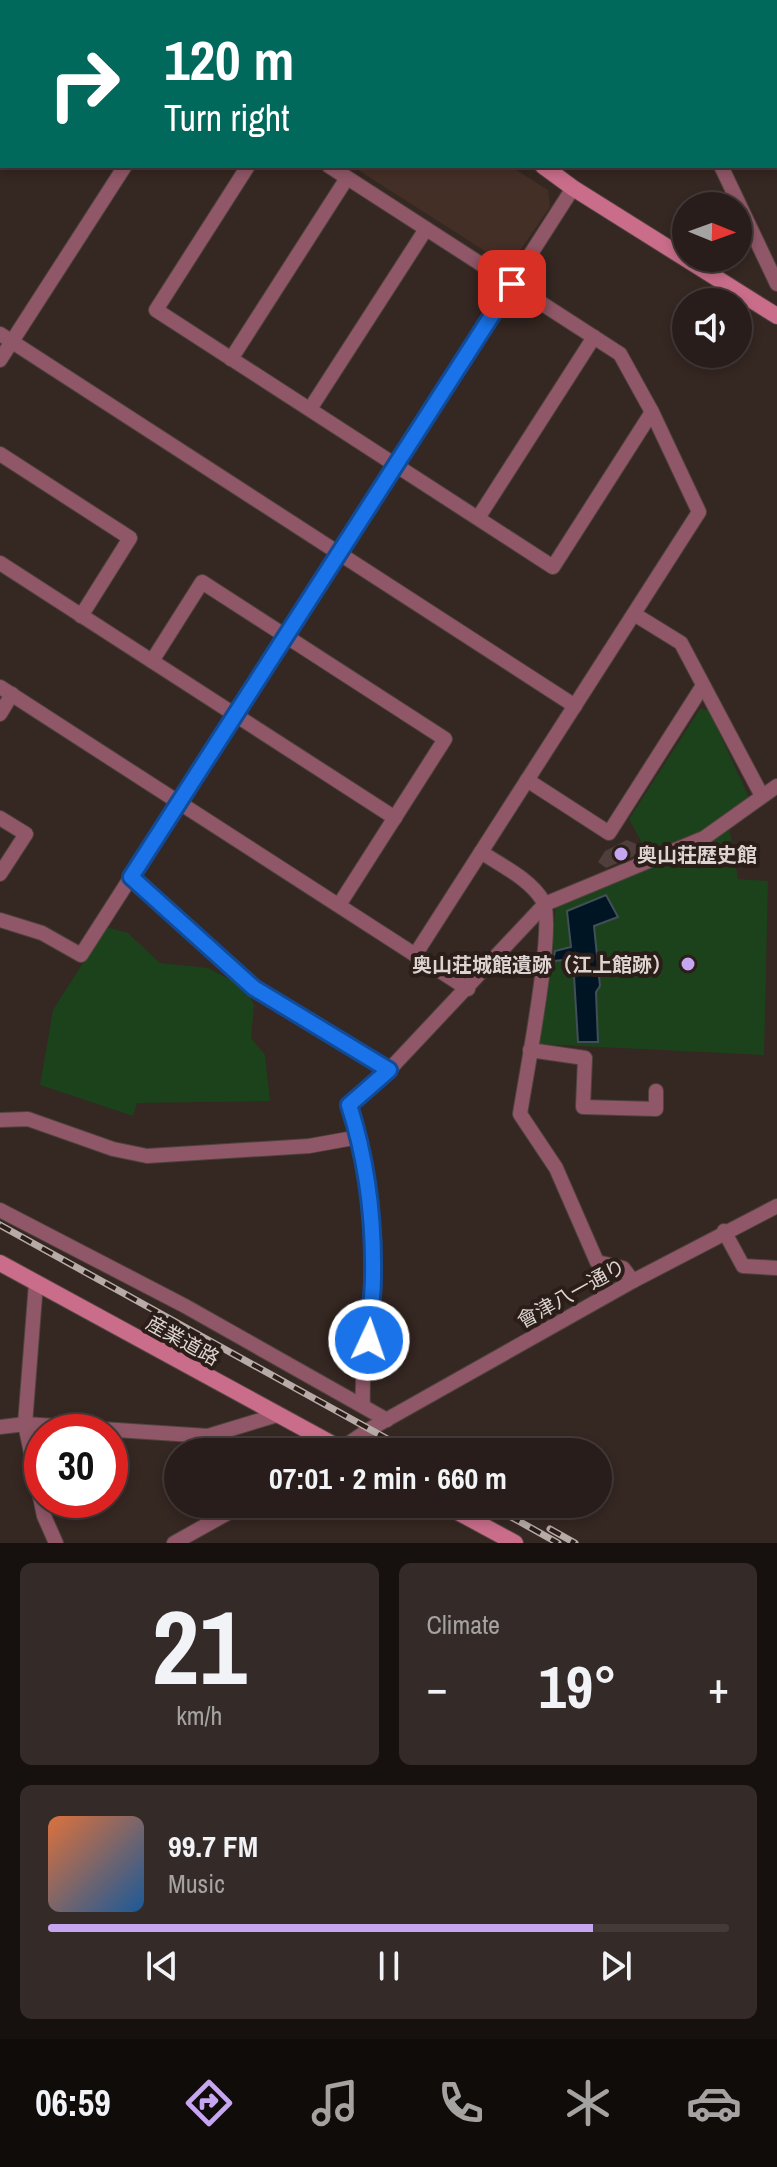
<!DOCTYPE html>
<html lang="en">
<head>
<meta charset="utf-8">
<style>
  :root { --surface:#281d1a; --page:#342a27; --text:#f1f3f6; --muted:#a5a2a2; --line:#443b39; --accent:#c6a6f0 }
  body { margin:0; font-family:"Archivo Narrow","Noto Sans JP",sans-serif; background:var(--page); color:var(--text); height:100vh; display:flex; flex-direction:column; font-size:30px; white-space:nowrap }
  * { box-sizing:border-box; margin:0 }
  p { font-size:26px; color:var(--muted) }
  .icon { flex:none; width:44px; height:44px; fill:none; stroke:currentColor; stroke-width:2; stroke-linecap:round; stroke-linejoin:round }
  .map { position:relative; height:1543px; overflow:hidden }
  .panel { display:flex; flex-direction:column; gap:20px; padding:20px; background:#16100e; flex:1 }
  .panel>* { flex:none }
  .top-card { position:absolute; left:0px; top:0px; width:778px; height:168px; box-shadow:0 4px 12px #0003,0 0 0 2px var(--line); background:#00695c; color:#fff; overflow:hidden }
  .needle { width:52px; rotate:91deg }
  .fabs { position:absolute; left:672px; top:192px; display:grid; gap:16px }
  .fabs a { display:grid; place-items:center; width:80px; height:80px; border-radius:50%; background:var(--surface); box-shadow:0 4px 12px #0003,0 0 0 2px var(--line); font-size:40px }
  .speed { position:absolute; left:24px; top:1414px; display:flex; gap:16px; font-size:40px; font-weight:700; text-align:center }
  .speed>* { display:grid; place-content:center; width:104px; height:104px; border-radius:50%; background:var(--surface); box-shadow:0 4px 12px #0003,0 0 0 2px var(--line); line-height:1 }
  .speed .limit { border:12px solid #d22; background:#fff; color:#111 }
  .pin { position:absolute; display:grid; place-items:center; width:68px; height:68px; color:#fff; margin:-34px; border-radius:16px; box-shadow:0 4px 12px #0006 }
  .me { position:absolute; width:88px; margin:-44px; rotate:3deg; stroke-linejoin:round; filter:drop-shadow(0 0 6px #0008) }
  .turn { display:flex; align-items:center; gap:28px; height:168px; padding:0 32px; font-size:36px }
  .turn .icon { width:104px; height:104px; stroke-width:2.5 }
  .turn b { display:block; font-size:56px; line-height:68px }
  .big { font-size:60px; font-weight:800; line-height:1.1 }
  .panel .widget { flex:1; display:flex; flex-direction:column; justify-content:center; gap:12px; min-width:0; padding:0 28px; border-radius:12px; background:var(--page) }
  .panel .dial { align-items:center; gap:0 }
  .dial b { font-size:104px; line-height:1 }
  .song { display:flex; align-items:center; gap:24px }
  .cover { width:96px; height:96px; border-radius:12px; background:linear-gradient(135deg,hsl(20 70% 55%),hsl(210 70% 35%)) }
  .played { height:8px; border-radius:4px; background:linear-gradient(90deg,var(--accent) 80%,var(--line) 80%) }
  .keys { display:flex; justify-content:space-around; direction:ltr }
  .heat { display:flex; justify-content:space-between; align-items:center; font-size:44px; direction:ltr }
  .panel .tiles { flex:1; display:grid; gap:20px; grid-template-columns:1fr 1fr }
  .widget:last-child { grid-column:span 2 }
  .trip { position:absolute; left:164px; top:1438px; width:448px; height:80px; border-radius:40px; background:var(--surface); box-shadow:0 4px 12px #0003,0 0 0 2px var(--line); font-weight:800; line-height:80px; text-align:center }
  .menu { display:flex; height:128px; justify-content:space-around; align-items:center; background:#100c0a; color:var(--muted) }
  .menu .icon { width:56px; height:56px }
  .menu .on { color:var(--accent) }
  .menu b { font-size:36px; color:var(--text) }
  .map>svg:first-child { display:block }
</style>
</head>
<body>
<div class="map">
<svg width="777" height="1543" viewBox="0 0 777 1543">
  <rect width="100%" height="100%" fill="#352722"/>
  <polygon fill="#442f27" points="352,166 510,166 548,190 550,207 514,259 502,262"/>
  <g fill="#1c421c">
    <polygon points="700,709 709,710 750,800 696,837 649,856 629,819"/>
    <polygon points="729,827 738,879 768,881 764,1055 539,1044 556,906"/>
    <polygon points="106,927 128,933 160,963 208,968 246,988 254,1005 251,1038 265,1055 270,1101 137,1103 133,1116 40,1085 53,1010"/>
  </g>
  <polygon fill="#001524" stroke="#424e58" stroke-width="2" points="606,895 618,917 594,926 600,986 596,992 598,1042 578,1042 573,959 553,961 555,951 571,947 567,911"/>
  <polygon fill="#4f3e3c" points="627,840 641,846 639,854 606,868 598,862 605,851"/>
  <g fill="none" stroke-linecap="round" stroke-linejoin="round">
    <g stroke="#50433e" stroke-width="16">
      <g id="street">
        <polyline points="73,0 76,2"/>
        <polyline points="644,0 645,2"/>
        <polyline points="230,2 231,0"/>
        <polyline points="0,63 2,64"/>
        <polyline points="248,166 156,310 553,567 652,412"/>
        <polyline points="329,166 620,354 652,412 699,512 415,955"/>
        <polyline points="721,166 777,284"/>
        <polyline points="0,334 575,706"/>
        <polyline points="231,359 347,178"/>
        <polyline points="0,360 125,166"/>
        <polyline points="310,409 426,229"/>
        <polyline points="0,454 130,538 81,616"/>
        <polyline points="478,518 594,337"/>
        <polyline points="0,563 395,818"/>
        <polyline points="634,614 681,643 762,796"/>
        <polyline points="152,661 202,582 445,739 339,905"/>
        <polyline points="0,687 468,989"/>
        <polyline points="0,714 12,694"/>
        <polyline points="527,780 609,833 702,687"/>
        <polyline points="0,818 26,834 0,874"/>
        <path d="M 481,852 C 502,866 530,879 543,901 C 556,925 525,1080 520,1114 L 556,1168 L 597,1262 L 623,1268 L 633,1281"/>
        <polyline points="131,877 254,988 389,1070"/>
        <polyline points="0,920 42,933 81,955 573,188"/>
        <polyline points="530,1050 585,1058 583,1107 656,1109 656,1091"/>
        <polyline points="0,1120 28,1119 113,1149 147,1156 309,1146 359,1137 349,1105 389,1070 545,904 704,838 777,786"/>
        <path d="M 359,1137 C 368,1185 377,1235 373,1284 C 369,1324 361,1365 363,1406"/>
        <polyline points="0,1210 185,1306 387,1420"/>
        <polyline points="724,1231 743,1266 777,1268"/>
        <polyline points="36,1283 25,1424 44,1516 56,1543"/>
        <polyline points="0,1427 25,1424 208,1436 277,1415"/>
        <polyline points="336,1452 370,1429 633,1281 777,1206"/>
        <polyline points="174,1543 244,1504"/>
      </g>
    </g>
    <g stroke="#50433e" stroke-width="18">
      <g id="secondary">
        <polyline points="285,0 288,2"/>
        <polyline points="543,166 573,188 777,316"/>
        <polyline points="0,1263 347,1452"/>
        <polyline points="443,1504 515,1543"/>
      </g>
    </g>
    <use href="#street" stroke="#905768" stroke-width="14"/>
    <use href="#secondary" stroke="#c96d8b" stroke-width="16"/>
    <g stroke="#b6aba7" stroke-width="7">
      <g id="rail">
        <polyline points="0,1225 411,1452"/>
        <polyline points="488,1504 558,1543"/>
        <polyline points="550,1529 575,1543"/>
      </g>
    </g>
    <use href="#rail" stroke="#2b1e19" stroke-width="4" stroke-dasharray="12" stroke-linecap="butt"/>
  </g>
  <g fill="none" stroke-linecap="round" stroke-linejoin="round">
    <g stroke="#114b97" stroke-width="20">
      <path id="route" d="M 369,1340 C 369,1319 373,1298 373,1277 C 374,1219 367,1161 349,1105 L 389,1070 L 254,988 L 131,877 L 512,284"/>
    </g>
    <use href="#route" stroke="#1a73e8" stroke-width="14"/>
  </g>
  <g fill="#c6a6f0" stroke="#2b1e19" stroke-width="3">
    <circle cx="621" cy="854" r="8"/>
    <circle cx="688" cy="964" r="8"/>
  </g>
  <g text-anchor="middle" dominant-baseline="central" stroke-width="8" stroke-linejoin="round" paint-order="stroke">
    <g font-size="20" font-weight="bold" fill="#ddd3d0" stroke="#2b1e19" text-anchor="start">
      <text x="637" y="854">奥山荘歴史館</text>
      <text x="672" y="964" text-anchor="end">奥山荘城館遺跡（江上館跡）</text>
    </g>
    <g font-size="20" fill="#ddd3d0" stroke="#2b1e19">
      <text transform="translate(571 1293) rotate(-29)">會津八一通り</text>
      <text transform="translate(183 1340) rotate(29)">産業道路</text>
    </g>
  </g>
</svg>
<div class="fabs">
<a><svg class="needle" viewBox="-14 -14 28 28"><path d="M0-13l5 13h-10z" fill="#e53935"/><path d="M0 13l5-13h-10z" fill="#a5a2a2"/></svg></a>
<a><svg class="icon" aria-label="sound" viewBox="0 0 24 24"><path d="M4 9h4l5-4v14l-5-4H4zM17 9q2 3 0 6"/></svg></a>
</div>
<div class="speed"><div class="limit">30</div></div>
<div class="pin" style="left:512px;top:284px;background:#d93025"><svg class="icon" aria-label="arrive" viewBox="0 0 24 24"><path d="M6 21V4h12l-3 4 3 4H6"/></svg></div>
<svg class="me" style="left:369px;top:1340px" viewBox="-20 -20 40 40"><circle r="17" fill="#1a73e8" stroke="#fff" stroke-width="3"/><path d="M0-11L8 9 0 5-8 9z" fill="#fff"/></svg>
<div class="trip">07:01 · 2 min · 660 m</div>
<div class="top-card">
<div class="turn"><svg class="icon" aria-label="right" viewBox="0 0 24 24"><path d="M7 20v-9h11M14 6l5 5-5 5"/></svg><div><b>120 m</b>Turn right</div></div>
</div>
</div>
<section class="panel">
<div class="tiles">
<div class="widget dial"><b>21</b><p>km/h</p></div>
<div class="widget"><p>Climate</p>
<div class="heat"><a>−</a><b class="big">19°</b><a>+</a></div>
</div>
<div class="widget">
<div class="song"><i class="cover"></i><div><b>99.7 FM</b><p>Music</p></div></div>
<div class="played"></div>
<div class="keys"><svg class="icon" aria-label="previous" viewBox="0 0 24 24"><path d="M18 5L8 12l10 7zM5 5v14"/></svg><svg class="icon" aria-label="pause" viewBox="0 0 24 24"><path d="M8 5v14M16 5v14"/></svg><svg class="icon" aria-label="next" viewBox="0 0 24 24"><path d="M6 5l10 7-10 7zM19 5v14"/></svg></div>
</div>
</div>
</section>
<nav class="menu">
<b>06:59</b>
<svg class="icon on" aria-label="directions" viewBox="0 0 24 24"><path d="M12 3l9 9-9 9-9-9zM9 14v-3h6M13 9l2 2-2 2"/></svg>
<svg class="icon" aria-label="music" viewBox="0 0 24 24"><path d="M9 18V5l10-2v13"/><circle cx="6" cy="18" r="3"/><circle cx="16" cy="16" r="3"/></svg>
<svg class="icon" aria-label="phone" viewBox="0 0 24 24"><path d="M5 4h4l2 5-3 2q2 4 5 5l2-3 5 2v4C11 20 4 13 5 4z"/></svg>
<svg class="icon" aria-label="climate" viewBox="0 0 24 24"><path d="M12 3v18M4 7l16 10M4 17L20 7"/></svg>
<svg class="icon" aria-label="car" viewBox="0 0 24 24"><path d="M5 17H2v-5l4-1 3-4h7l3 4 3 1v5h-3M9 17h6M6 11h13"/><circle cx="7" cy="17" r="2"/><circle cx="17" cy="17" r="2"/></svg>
</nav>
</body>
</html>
